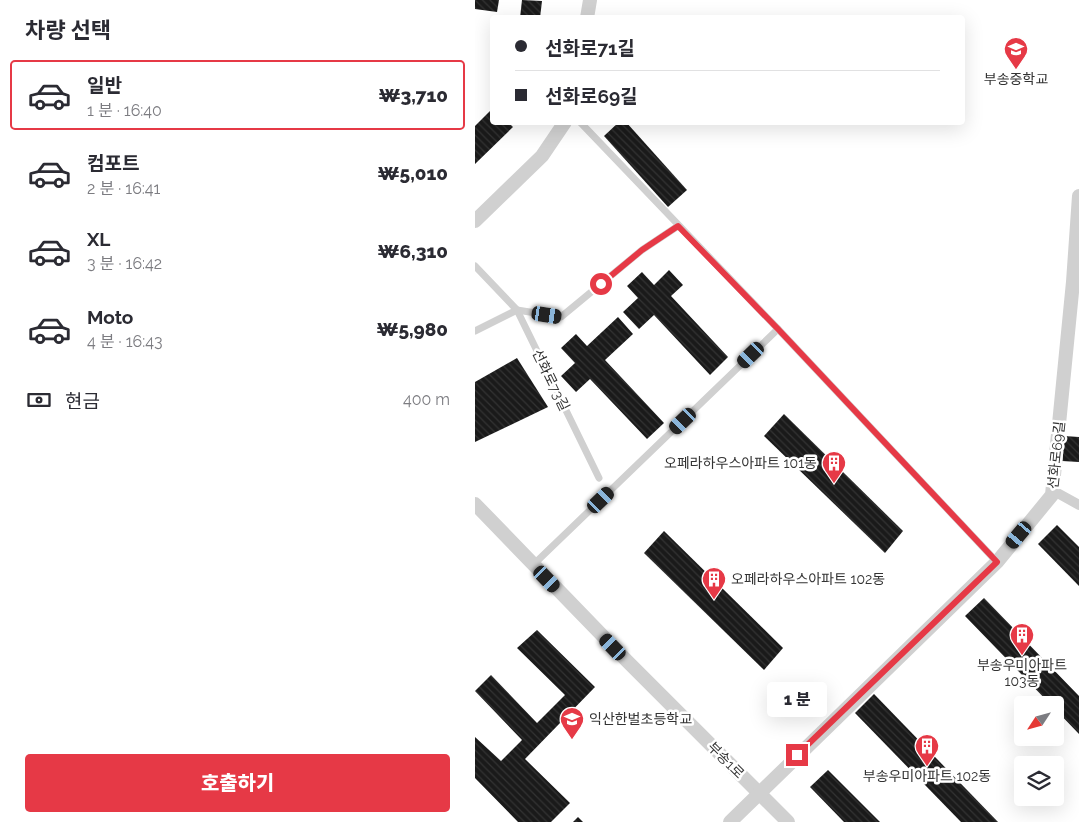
<!DOCTYPE html>
<html lang="ko">
<meta charset="utf-8">
<style>
:root{--surface:#fff;--page:#f2f2f3;--text:#2b2b33;--muted:#7c7c81;--line:#e1e1e2;--accent:#e63946}
body{margin:0;font-family:Raleway,"Noto Sans KR",sans-serif;background:var(--page);color:var(--text);height:100vh;display:flex;flex-direction:column;font-size:19px;white-space:nowrap}
*{box-sizing:border-box;margin:0}
p{font-size:16px;color:var(--muted)}
.icon{flex:none;width:28px;height:28px;fill:none;stroke:currentColor;stroke-width:2;stroke-linecap:round;stroke-linejoin:round}
.map{position:relative;flex:1;overflow:hidden}
.drawer{display:flex;flex-direction:column;background:var(--surface);width:475px}
.drawer>*{flex:none}
.guide{position:absolute;left:15px;top:15px;width:475px;height:110px;border-radius:5px;box-shadow:0 5px 20px #0002;display:grid;align-content:center;height:110px;padding:0 25px;background:var(--surface)}
.needle{width:32px;rotate:234deg}
.fabs{position:absolute;left:539px;top:696px;display:grid;gap:10px}
.fabs a{display:grid;place-items:center;width:50px;height:50px;border-radius:5px;background:var(--surface);box-shadow:0 5px 20px #0002;font-size:25px}
.end{position:absolute;width:22px;height:22px;margin:-11px;border:6px solid #e63946;background:#fff;box-shadow:0 0 0 2px #fff}
.from{border-radius:50%}
.bubble{position:absolute;height:35px;border-radius:5px;background:var(--surface);box-shadow:0 5px 20px #0002;font-size:16px;font-weight:800;line-height:35px;text-align:center}
.car{position:absolute;width:15px;height:30px;margin:-15px -8px;border-radius:6px;box-shadow:0 0 4px 1px #0007;background:linear-gradient(#222 24%,#8ab4d8 0 40%,#222 0 76%,#8ab4d8 0 86%,#222 0)}
.guide b{display:flex;align-items:center;gap:18px;height:48px;font-size:19px}
.guide b+b{border-top:1px solid var(--line)}
.guide i{width:12px;height:12px;background:var(--text)}
ul{padding:0;list-style:none}
li{display:flex;align-items:center;gap:15px;height:70px;margin:0 10px 8px;padding:0 15px;border:2px solid transparent;border-radius:5px}
li div{flex:1}
li b{display:block;font-size:19px}
li em{font-style:normal;font-weight:800}
li.selected{border-color:var(--accent)}
li>.icon{width:45px;height:45px;stroke-width:1.5}
h2{padding:0 25px;font-size:22px;line-height:60px}
.pay{display:flex;align-items:center;gap:12px;height:55px;padding:0 25px;font-size:19px}
.pay p{margin-inline-start:auto}
.primary-button{display:flex;gap:10px;margin-top:auto;padding:10px 25px}
.primary-button a{flex:1;height:58px;border-radius:5px;background:var(--accent);color:#fff;font-size:20px;font-weight:800;line-height:58px;text-align:center}
main{display:flex;flex:1;min-height:0}
.map>svg:first-child{display:block}
</style>
<main>
<section class="drawer">
<h2>차량 선택</h2>
<ul>
<li class="selected"><svg class="icon" aria-label="car" viewBox="0 0 24 24"><path d="M5 17H2v-5l4-1 3-4h7l3 4 3 1v5h-3M9 17h6M6 11h13"/><circle cx="7" cy="17" r="2"/><circle cx="17" cy="17" r="2"/></svg><div><b>일반</b><p>1 분 · 16:40</p></div><em>₩3,710</em></li>
<li><svg class="icon" aria-label="car" viewBox="0 0 24 24"><path d="M5 17H2v-5l4-1 3-4h7l3 4 3 1v5h-3M9 17h6M6 11h13"/><circle cx="7" cy="17" r="2"/><circle cx="17" cy="17" r="2"/></svg><div><b>컴포트</b><p>2 분 · 16:41</p></div><em>₩5,010</em></li>
<li><svg class="icon" aria-label="car" viewBox="0 0 24 24"><path d="M5 17H2v-5l4-1 3-4h7l3 4 3 1v5h-3M9 17h6M6 11h13"/><circle cx="7" cy="17" r="2"/><circle cx="17" cy="17" r="2"/></svg><div><b>XL</b><p>3 분 · 16:42</p></div><em>₩6,310</em></li>
<li><svg class="icon" aria-label="car" viewBox="0 0 24 24"><path d="M5 17H2v-5l4-1 3-4h7l3 4 3 1v5h-3M9 17h6M6 11h13"/><circle cx="7" cy="17" r="2"/><circle cx="17" cy="17" r="2"/></svg><div><b>Moto</b><p>4 분 · 16:43</p></div><em>₩5,980</em></li>
</ul>
<div class="pay"><svg class="icon" aria-label="cash" viewBox="0 0 24 24"><path d="M3 7h18v10H3z"/><circle cx="12" cy="12" r="2"/></svg>현금<p>400 m</p></div>
<div class="primary-button"><a>호출하기</a></div>
</section>
<div class="map">
<svg width="604" height="822" viewBox="0 0 604 822">
<defs>
<pattern id="building-back-hatch" width="6" height="6" patternUnits="userSpaceOnUse" patternTransform="scale(1.25)"><rect width="6" height="6" fill="#1a1a1a"/><path d="M-1 5l2 2M0 0l6 6M5-1l2 2" fill="none" stroke="#333"/></pattern>
</defs>
<rect width="100%" height="100%" fill="#fff"/>
<g fill="url(#building-back-hatch)">
<path d="M0,0H24L22,12L0,9Z"/>
<path d="M47,0L67,1L65,18H45Z"/>
<path d="M18,108V122H33L38,127L0,164V126Z"/>
<path d="M144,122H151L212,190L193,207L129,136Z"/>
<path d="M194,270L208,285L196,296L253,357L235,375L179,315L164,329L148,312L163,298L152,286L167,272L179,285Z"/>
<path d="M143,317L158,334L130,360L189,423L172,439L115,379L101,392L86,376L100,363L86,348L101,334L112,346Z"/>
<path d="M42,358L73,407L0,442V382Z"/>
<path d="M309,414L428,531L410,553L289,436Z"/>
<path d="M589,436L604,437V462L587,461Z"/>
<path d="M582,525L604,547V586L563,544Z"/>
<path d="M189,531L308,648L289,670L169,553Z"/>
<path d="M509,598L604,696V734L580,709V705H576L490,616Z"/>
<path d="M62,630L120,687L50,759L95,803L76,822H43L0,778V737L26,761L47,740L0,691L16,675L62,723L90,695L42,648Z"/>
<path d="M399,694L523,822H486L380,713Z"/>
<path d="M353,770L405,822H369L335,787Z"/>
<path d="M103,817L108,822H98Z"/>
</g>
<g fill="none" stroke-linecap="round" stroke-linejoin="round">
<g stroke="#d0d0d0" stroke-width="7">
<path d="M105,122L303,329L522,562"/>
<path d="M0,266L42,310L124,478"/>
<path d="M0,331L42,310L86,317L167,250L203,226"/>
<path d="M58,565L303,329"/>
</g>
<path stroke="#d0d0d0" stroke-width="10" d="M577,490L604,505"/>
<g stroke="#d0d0d0" stroke-width="14">
<path d="M112,18L115,0"/>
<path d="M0,221L67,156L90,122"/>
<path d="M0,504L152,661L313,822"/>
<path d="M255,822L522,562L577,495L598,282L604,196"/>
</g>
</g>
<g fill="none" stroke-linecap="round" stroke-linejoin="round">
<path stroke="#e63946" stroke-width="6" d="M126,284L167,250L203,226L303,329L522,562L322,755"/>
</g>
<defs>
<g id="school-pin" transform="scale(1.25)"><path d="M0 17L-7.5 6A9.5 9.5 0 1 1 7.5 6Z" fill="#e63946" stroke="#fff"/><path d="M0-5L7-2L0 1L-7-2ZM-4 1L0 2.5L4 1V4Q0 6-4 4Z" fill="#fff"/></g>
<g id="building-pin" transform="scale(1.25)"><path d="M0 17L-7.5 6A9.5 9.5 0 1 1 7.5 6Z" fill="#e63946" stroke="#fff"/><path d="M-4-6H4V6H1V3H-1V6H-4ZM-2.5-4.3h1.7v1.8h-1.7ZM.8-4.3h1.7v1.8H.8ZM-2.5-1h1.7V.8h-1.7ZM.8-1h1.7V.8H.8Z" fill="#fff"/></g>
</defs>
<g fill-rule="evenodd">
<use href="#school-pin" x="541" y="49"/>
<use href="#building-pin" x="359" y="463"/>
<use href="#building-pin" x="239" y="579"/>
<use href="#building-pin" x="547" y="635"/>
<use href="#school-pin" x="97" y="719"/>
<use href="#building-pin" x="452" y="746"/>
</g>
<g text-anchor="middle" stroke-width="5" stroke-linejoin="round" paint-order="stroke">
<g font-size="14" fill="#333" stroke="#fff">
<text x="541" y="84">부송중학교</text>
<text x="342" y="468" text-anchor="end">오페라하우스아파트 101동</text>
<text x="256" y="584" text-anchor="start">오페라하우스아파트 102동</text>
<text x="547" y="670">부송우미아파트<tspan x="547" dy="16">103동</tspan></text>
<text x="114" y="724" text-anchor="start">익산한벌초등학교</text>
<text x="452" y="781">부송우미아파트 102동</text>
</g>
<g font-size="14" fill="#333" stroke="#fff">
<text transform="translate(76 380) rotate(64)" y="5">선화로73길</text>
<text transform="translate(581 455) rotate(-84)" y="5">선화로69길</text>
<text transform="translate(251 760) rotate(45)" y="5">부송1로</text>
</g>
</g>
</svg>
<div class="fabs">
<a><svg class="needle" viewBox="-14 -14 28 28"><path d="M0-13l5 13h-10z" fill="#e53935"/><path d="M0 13l5-13h-10z" fill="#7c7c81"/></svg></a>
<a><svg class="icon" aria-label="layers" viewBox="0 0 24 24"><path d="M12 4l9 5-9 5-9-5zM3 14l9 5 9-5"/></svg></a>
</div>
<i class="end from" style="left:126px;top:284px"></i>
<i class="end" style="left:322px;top:755px"></i>
<div class="bubble" style="left:292px;top:682px;width:60px">1 분</div>
<i class="car" style="left:72px;top:315px;rotate:99deg"></i>
<i class="car" style="left:276px;top:355px;rotate:226deg"></i>
<i class="car" style="left:208px;top:421px;rotate:226deg"></i>
<i class="car" style="left:126px;top:500px;rotate:46deg"></i>
<i class="car" style="left:544px;top:535px;rotate:220deg"></i>
<i class="car" style="left:72px;top:579px;rotate:136deg"></i>
<i class="car" style="left:138px;top:647px;rotate:316deg"></i>
<div class="guide">
<b><i class="from"></i>선화로71길</b>
<b><i></i>선화로69길</b>
</div>
</div>
</main>
